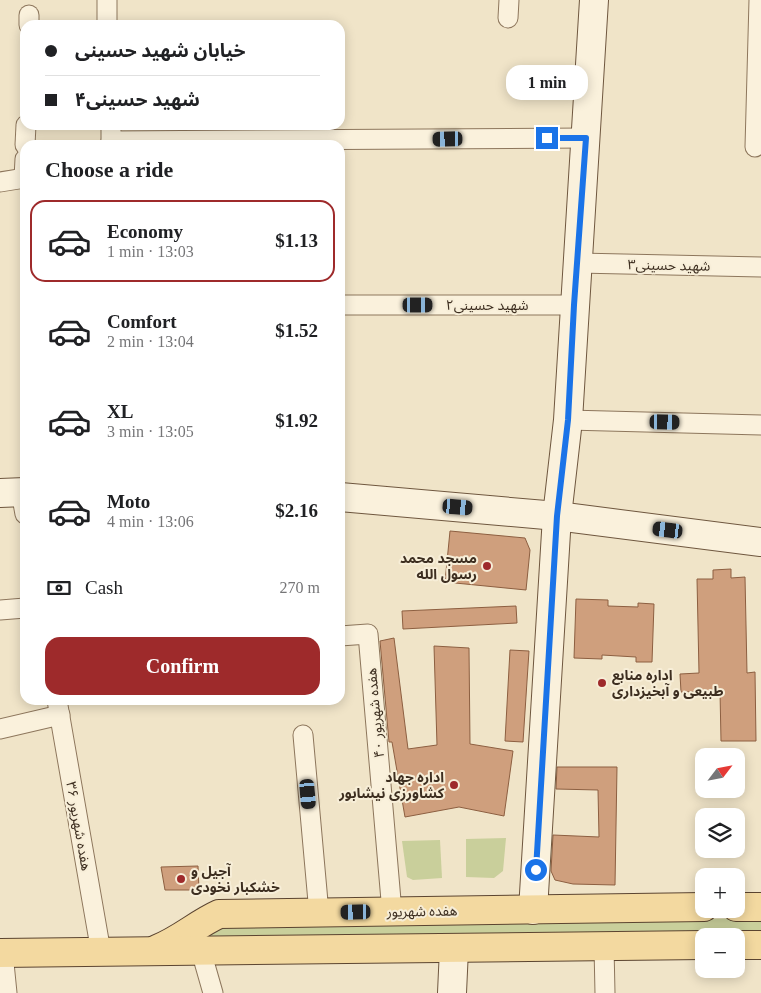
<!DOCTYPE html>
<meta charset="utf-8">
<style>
:root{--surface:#fff;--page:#f2f2f2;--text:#202124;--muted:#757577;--line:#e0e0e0;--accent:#9e2a2b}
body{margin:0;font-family:"Times New Roman","Noto Sans Arabic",serif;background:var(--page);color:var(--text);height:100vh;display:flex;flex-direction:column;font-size:19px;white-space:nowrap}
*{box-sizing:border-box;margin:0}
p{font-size:16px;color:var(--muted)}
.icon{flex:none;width:28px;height:28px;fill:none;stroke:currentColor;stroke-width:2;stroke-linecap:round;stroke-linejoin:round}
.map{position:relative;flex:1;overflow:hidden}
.sheet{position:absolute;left:20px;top:140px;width:325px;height:565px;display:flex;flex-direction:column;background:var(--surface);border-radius:15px;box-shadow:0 2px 12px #0003}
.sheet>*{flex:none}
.top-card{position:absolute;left:20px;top:20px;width:325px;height:110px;border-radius:15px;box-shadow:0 2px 12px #0003;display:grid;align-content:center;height:110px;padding:0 25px;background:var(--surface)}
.needle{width:32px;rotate:58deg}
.buttons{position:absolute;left:695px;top:748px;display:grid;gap:10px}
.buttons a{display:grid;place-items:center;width:50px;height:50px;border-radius:10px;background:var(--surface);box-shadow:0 2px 12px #0003;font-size:25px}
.end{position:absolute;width:22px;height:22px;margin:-11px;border:6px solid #1a73e8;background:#fff;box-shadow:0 0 0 2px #fff}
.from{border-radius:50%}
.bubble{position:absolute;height:35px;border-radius:15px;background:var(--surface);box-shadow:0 2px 12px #0003;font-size:16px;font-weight:700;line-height:35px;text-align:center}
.car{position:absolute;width:15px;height:30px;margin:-15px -8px;border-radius:6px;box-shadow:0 0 4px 1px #0007;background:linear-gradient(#222 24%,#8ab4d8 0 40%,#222 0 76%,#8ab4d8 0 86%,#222 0)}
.top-card b{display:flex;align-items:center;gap:18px;height:48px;font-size:19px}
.top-card b+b{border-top:1px solid var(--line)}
.top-card i{width:12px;height:12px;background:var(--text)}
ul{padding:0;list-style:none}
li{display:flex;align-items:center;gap:15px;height:82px;margin:0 10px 8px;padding:0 15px;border:2px solid transparent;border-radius:15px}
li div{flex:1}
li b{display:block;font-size:19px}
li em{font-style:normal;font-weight:700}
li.selected{border-color:var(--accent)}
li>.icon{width:45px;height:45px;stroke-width:1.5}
h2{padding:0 25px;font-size:22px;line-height:60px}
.pay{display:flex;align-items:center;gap:12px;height:55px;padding:0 25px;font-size:19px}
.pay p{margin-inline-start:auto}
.action{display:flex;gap:10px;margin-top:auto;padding:10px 25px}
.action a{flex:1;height:58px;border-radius:15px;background:var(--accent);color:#fff;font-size:20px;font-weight:700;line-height:58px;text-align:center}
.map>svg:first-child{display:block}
</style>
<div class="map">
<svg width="761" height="993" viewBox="0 0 761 993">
<rect width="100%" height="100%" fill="#f0e4c8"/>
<g fill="#c9cf9b">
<path d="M506,838L503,871L494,878L466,877V839Z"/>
<path d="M440,840L442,878L413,880L407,877L402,841Z"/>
<path d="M761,918V930L206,938L221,927Z"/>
</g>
<g fill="#cf9f7d" stroke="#8d5f41">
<path d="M450,531L525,538L530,550L526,590L445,582Z"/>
<path d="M731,569V578L745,577L747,673L755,672L756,741H721L720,691L681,692L680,674L699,673L697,579H713V570Z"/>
<path d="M576,599L608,600V606L638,607V603L654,604L652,662H636V657L602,655V659L574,658Z"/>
<path d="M516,606L517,623L403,629L402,611Z"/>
<path d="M394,638L408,749L437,745L434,646L469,648L470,744L513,751L504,816L459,807L405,817L392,742H389L380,641Z"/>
<path d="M510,650L529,651L523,742L505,741Z"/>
<path d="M557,767H617L615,885L573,884L555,880L551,871L553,835L599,837L598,790L556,789Z"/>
<path d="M198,866L199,890H165L161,867Z"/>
</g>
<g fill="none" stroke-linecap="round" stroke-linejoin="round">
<g stroke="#8d765c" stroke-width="21">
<g id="street">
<path d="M107,0V25"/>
<path d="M508,18L509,0"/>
<path d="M29,25V15"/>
<path d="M111,125V145"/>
<path d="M111,141L586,138"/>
<path d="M25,145L26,125"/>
<path d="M755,147L759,0"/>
<path d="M24,178L25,159"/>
<path d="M0,182L25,178"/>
<path d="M578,263L761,267"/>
<path d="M340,305H574"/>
<path d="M568,420L761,425"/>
<path d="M21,492L25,514"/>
<path d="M0,610L25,608"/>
<path d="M340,636L368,634L392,912"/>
<path d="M57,700L101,952"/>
<path d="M0,729L60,715"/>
<path d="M303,735L319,913"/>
<path d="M604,947L605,993"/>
<path d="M201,951L213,993"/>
<path d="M3,953L7,993"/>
</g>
</g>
<g stroke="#6f573f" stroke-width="30">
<g id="secondary">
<path d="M0,493L25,492"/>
<path d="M340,497L557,516L761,542"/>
<path d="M533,910L557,516L568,420L594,0"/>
<path d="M452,993L454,949"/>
</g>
</g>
<g stroke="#5b4430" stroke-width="30">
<g id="primary">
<path d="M736,907H761"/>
<path d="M736,945H761"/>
<path d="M157,949C180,940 197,924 219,914L704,907"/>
<path d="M0,953L704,945"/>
</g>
</g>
<use href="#street" stroke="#faf1dc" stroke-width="19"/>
<use href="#secondary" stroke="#faf1dc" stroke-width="28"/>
<use href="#primary" stroke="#f3d9a0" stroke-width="28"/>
</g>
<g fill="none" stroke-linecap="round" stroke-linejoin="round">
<path stroke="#1a73e8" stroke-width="6" d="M536,870L557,516L568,420L574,305L586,138H547"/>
</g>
<g fill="#9e2a2b" stroke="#f7eed8" stroke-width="2">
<circle cx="487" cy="566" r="5"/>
<circle cx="602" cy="683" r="5"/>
<circle cx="454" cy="785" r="5"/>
<circle cx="181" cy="879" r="5"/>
</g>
<g text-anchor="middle" stroke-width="4" stroke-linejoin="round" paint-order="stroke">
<g font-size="14" fill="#3d2e20" stroke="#f7eed8">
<text transform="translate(669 265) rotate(1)" y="5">شهید حسینی۳</text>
<text x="487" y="310">شهید حسینی۲</text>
<text transform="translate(375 713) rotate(-95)" y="5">هفده شهریور ۴۰</text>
<text transform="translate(79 826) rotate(80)" y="5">هفده شهریور ۳۶</text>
<text transform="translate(422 911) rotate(-1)" y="5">هفده شهریور</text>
</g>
<g font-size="14" font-weight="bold" fill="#3d2e20" stroke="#f7eed8" text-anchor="end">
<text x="477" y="563">مسجد محمد<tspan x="477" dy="16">رسول الله</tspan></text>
<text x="612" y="680" text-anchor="start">اداره منابع<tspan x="612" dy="16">طبیعی و آبخیزداری</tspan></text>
<text x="444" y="782">اداره جهاد<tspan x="444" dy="16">کشاورزی نیشابور</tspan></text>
<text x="191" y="876" text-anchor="start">آجیل و<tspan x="191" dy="16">خشکبار نخودی</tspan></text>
</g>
</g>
</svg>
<div class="buttons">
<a><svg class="needle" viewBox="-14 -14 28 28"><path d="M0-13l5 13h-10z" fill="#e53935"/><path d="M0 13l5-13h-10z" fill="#757577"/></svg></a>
<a><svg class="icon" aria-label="layers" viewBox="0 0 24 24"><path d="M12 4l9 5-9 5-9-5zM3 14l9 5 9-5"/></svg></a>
<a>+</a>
<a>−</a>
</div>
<i class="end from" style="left:536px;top:870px"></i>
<i class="end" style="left:547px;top:138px"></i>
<div class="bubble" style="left:506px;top:65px;width:82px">1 min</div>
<i class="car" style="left:448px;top:139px;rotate:269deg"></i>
<i class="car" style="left:418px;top:305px;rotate:90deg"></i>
<i class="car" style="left:665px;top:422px;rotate:91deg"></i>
<i class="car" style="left:458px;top:507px;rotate:95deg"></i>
<i class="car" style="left:668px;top:530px;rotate:277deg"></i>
<i class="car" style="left:308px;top:794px;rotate:175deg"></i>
<i class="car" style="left:356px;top:912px;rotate:269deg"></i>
<div class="top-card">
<b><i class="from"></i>خیابان شهید حسینی</b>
<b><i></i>شهید حسینی۴</b>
</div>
<section class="sheet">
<h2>Choose a ride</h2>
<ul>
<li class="selected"><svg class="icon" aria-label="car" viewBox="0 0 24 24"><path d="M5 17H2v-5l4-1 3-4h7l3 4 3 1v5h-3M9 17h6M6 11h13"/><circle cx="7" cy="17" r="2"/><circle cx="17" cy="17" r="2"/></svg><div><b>Economy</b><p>1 min · 13:03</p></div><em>$1.13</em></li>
<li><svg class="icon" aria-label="car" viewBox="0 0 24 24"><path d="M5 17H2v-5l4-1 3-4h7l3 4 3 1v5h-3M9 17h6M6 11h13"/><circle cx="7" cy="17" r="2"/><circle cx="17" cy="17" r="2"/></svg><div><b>Comfort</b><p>2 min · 13:04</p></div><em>$1.52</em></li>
<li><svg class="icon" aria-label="car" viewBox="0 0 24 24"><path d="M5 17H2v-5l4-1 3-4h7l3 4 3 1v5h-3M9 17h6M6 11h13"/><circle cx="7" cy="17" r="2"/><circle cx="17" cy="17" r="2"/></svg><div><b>XL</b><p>3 min · 13:05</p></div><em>$1.92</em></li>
<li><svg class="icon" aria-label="car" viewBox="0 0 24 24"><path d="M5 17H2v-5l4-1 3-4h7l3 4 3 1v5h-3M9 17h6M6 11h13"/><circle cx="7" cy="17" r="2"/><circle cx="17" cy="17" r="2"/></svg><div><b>Moto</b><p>4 min · 13:06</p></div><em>$2.16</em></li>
</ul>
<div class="pay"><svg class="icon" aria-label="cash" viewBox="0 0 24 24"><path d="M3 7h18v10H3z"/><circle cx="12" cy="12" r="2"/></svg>Cash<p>270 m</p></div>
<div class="action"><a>Confirm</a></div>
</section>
</div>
